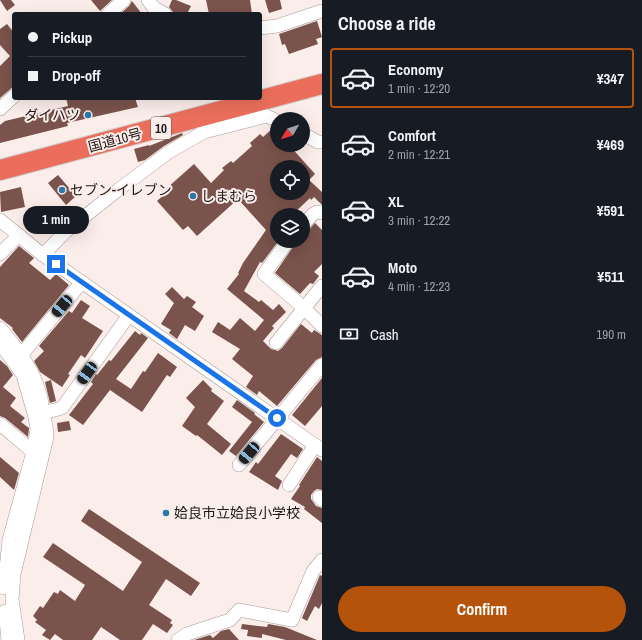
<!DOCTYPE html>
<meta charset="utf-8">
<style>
:root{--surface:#171b24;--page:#20242c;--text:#f1f3f6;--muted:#9ea1a6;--line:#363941;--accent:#b45309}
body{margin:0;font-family:"Archivo Narrow","Noto Sans JP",sans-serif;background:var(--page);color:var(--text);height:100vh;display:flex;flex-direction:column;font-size:15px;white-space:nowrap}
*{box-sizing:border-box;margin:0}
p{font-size:13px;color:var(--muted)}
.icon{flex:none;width:22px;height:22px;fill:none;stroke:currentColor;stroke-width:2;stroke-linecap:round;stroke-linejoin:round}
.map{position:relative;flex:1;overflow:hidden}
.side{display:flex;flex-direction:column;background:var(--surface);width:320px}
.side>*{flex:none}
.guide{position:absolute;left:12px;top:12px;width:250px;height:88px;border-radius:4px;box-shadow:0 4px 16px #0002;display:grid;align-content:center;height:88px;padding:0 16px;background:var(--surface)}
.needle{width:26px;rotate:231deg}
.tools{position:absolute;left:270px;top:112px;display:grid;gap:8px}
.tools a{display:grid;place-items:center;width:40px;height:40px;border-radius:50%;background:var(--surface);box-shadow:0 4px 16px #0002;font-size:20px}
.end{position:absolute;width:18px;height:18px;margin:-9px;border:5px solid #1a73e8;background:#fff;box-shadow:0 0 0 2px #fff}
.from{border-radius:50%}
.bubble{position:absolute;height:28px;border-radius:14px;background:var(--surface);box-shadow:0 4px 16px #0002;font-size:13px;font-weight:800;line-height:28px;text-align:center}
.car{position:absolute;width:12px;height:24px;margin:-12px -6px;border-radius:5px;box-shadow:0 0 3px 1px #0007;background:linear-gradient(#222 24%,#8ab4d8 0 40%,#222 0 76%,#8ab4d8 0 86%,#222 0)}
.guide b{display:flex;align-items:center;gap:14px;height:38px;font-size:15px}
.guide b+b{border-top:1px solid var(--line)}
.guide i{width:10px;height:10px;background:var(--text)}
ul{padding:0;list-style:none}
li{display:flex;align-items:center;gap:12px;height:60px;margin:0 8px 6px;padding:0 8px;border:2px solid transparent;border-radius:4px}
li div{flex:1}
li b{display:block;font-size:15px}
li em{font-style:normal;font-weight:800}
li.current{border-color:var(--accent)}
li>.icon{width:36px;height:36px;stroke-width:1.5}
h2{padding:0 16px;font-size:18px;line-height:48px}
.pay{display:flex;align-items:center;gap:10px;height:44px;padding:0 16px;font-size:15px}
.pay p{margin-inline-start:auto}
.primary-button{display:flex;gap:8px;margin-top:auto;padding:8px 16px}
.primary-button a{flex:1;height:46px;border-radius:24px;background:var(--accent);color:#fff;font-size:16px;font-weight:800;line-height:46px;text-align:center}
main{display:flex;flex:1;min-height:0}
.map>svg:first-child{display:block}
</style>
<main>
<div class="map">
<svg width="322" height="640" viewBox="0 0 322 640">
<rect width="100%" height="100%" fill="#fbedea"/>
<g fill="#7a534c" fill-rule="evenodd">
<path d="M0,0H11L15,5L7,11Z"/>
<path d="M91,0H112L100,11Z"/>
<path d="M172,0H176L191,6L187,14H177L173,12L169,7Z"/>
<path d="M206,0H250L252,14H209Z"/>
<path d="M265,0H280L282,9L269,13Z"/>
<path d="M132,1L142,14H120L129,6Z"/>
<path d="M317,21L322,37L316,39L318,44L289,54L285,44L282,45L279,34Z"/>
<path d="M7,24L14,33V86L0,98V66L10,56L0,45V29Z"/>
<path d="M66,98H135L138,107L67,123L68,126L0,143V125L5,121L68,106Z"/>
<path d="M273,128L277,132V145H289L315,174L309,180L322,192V205L314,197L311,200L310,198L292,215H277V243L262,263L260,262L244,291L259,302L261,300L273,310L279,304L286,312L272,326L274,328L263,341L271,349L278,351L282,348L301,324L312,333L314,330L322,335V357L316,360L277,406L259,391L257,395L246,387L253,376L232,359L240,349L212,332L218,322L230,330L240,318L255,331L264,320L227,289L239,274L238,273L243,263L266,230L238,199L197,236L188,226L183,230L157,201L169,190L167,188L194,164L211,183L224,170L222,168L231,161L233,163L252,146L250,143L260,134L263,137ZM277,167H303V193H277Z"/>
<path d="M182,133L183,135L164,146L145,160L138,162L134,149L149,145V146Z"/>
<path d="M58,175L76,196L66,205L48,183Z"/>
<path d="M21,187L25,207L1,212L0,192Z"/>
<path d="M315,223L322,230V264L314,272L319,276L313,284L310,283L300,294L275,273L295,244L298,241H303V236Z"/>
<path d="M19,246L34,258L29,263L50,280L56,274L69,285L22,342L12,329L13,328L0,318V267Z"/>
<path d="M172,287L184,299L187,296L196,302L192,307L204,316L195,331L185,325L177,339L169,333L171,330L161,324L174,303L165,294Z"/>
<path d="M81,300L90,306L82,318L103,331L85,358L81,355L68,374L70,375L62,387L40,372L34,361L44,351L39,346L69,311L72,313Z"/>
<path d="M135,331L140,335L141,333L148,338L116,379L131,389L143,371L145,372L158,353L177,367L170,377L167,375L142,412L110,390L83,425L69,415L93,384L91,382L96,374L97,375L109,360L111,361Z"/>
<path d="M0,360L7,366L13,375L3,387L16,398L10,406L25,418L21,422L29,428L28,437L5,418L0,416Z"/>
<path d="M322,378V406L305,426L292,415Z"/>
<path d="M51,380L56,401L50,403L45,382Z"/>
<path d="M203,380L212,389L211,391L224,401L207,424L231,444L222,455L197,435L196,436L182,426L195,407L186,398Z"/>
<path d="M237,400L255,413L254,414L264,422L236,456L229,451L252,422L232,407Z"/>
<path d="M69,421L71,430L58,432L57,423Z"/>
<path d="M281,434L303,449L297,458L291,454L275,476L282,481L278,490L249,472L256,462L258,464Z"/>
<path d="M0,457L19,473L14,490L0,477Z"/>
<path d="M317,457L322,461V490L317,489L314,491L311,495V499L316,506L322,508V523L304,509L305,507L291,499L300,486L299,485Z"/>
<path d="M89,509L200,583L191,596L166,579L149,605L172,620L170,623L173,625L167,633L153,624L142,640H120L101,627L92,640H63L55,634L50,640L42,635L46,630L35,622L37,620L33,616L40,606L43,608L54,592L58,594L60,590L75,601L85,585L43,557L53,543L123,591L142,562L81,521Z"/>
<path d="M320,575L322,576V603L319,609L315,606L307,621L302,618Z"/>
<path d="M242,624L267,627L268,624L285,627L317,640H286L262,634V638L247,636L248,630L241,629Z"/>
<path d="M229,629L239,640H194L210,635L213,638L221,631Z"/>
</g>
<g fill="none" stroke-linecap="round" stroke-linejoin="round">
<g stroke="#a89b98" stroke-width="14">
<g id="minor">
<path d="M148,0L154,8L165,14"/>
<path d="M108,14L124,0"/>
<path d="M260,28L277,26L322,11"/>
<path d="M0,109L14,96"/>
<path d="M204,132L267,116L277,121"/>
<path d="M303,134L318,142H322"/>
<path d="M0,220L43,255L322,450"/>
<path d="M303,225L313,214L317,212L322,213"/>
<path d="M288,241L264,274L304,308L322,326"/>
<path d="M0,254L19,235"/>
<path d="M43,255L65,232L118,190L169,152L204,132L201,117"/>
<path d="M0,328C17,348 33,368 40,394C42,400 42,407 43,413C45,421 47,428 47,437L14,574L12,599L18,640"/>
<path d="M0,343L23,375L35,417L37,429L33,452L9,540L4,588"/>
<path d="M276,343L322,286"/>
<path d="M22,354L82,282"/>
<path d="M43,413L62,408L129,315"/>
<path d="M0,424L33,452"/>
<path d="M239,465L322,365"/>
<path d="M289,485L315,445"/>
<path d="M319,497L322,500"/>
<path d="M5,611L8,640"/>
<path d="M178,640L187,634L230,620L239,610L292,620L313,571L322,560"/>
</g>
</g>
<g stroke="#cdcccc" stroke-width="22">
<path id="highway" d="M0,170L322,84"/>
</g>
<use href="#minor" stroke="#fff" stroke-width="13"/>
<use href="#highway" stroke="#eb6e5c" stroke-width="20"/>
</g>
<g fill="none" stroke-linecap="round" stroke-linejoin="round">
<path stroke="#1a73e8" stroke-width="5" d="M56,264L277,418"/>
</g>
<g fill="#2878a9" stroke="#fbedea" stroke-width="1.5">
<circle cx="88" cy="115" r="4"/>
<circle cx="62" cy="190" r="4"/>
<circle cx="193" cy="196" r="4"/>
<circle cx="166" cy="513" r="4"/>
</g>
<g text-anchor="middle" stroke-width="4" stroke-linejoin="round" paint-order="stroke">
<rect fill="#fbedea" stroke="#605856" stroke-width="1" x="151" y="117" width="20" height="22" rx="3"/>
<g font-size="13" font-weight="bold" fill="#1d1817">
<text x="161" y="133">10</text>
</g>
<g font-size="14" fill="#1d1817" stroke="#fbedea" text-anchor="start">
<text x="80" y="120" text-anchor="end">ダイハツ</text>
<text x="70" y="195">セブン-イレブン</text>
<text x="201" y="201">しまむら</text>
<text x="174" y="518">姶良市立姶良小学校</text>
</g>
<g font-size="14" fill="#1d1817" stroke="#fbedea">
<text transform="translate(115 140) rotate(-15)" y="5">国道10号</text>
</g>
</g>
</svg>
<div class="tools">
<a><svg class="needle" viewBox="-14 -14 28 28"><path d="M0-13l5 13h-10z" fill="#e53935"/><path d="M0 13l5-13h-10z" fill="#9ea1a6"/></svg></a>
<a><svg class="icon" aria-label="locate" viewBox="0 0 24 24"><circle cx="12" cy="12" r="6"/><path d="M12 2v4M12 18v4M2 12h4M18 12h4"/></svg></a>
<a><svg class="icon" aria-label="layers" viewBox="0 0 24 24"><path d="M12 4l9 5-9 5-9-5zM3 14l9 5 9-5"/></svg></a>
</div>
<i class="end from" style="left:277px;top:418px"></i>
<i class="end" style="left:56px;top:264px"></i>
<div class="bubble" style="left:23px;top:206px;width:66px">1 min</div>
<i class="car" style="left:62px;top:306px;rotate:220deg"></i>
<i class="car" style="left:87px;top:373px;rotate:216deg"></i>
<i class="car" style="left:249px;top:453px;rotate:220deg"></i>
<div class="guide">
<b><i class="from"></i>Pickup</b>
<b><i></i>Drop-off</b>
</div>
</div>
<section class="side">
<h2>Choose a ride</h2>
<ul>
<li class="current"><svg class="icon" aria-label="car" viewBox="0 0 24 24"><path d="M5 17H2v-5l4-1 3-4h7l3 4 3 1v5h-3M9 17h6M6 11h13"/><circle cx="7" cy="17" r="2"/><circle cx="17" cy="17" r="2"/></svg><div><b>Economy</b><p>1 min · 12:20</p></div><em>¥347</em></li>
<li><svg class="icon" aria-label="car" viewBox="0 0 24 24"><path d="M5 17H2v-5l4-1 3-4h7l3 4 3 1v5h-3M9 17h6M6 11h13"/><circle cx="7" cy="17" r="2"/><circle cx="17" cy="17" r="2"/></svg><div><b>Comfort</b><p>2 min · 12:21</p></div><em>¥469</em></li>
<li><svg class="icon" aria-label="car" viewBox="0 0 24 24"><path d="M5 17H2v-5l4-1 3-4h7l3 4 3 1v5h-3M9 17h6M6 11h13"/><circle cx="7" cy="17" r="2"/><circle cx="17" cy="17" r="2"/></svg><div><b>XL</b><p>3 min · 12:22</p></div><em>¥591</em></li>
<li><svg class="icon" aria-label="car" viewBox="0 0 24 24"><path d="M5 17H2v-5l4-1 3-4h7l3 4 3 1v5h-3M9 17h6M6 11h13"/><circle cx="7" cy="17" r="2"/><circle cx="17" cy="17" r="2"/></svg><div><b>Moto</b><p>4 min · 12:23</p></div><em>¥511</em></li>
</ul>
<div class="pay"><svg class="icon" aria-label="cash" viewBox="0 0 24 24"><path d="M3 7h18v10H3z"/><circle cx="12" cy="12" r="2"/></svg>Cash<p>190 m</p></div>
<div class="primary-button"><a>Confirm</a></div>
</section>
</main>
